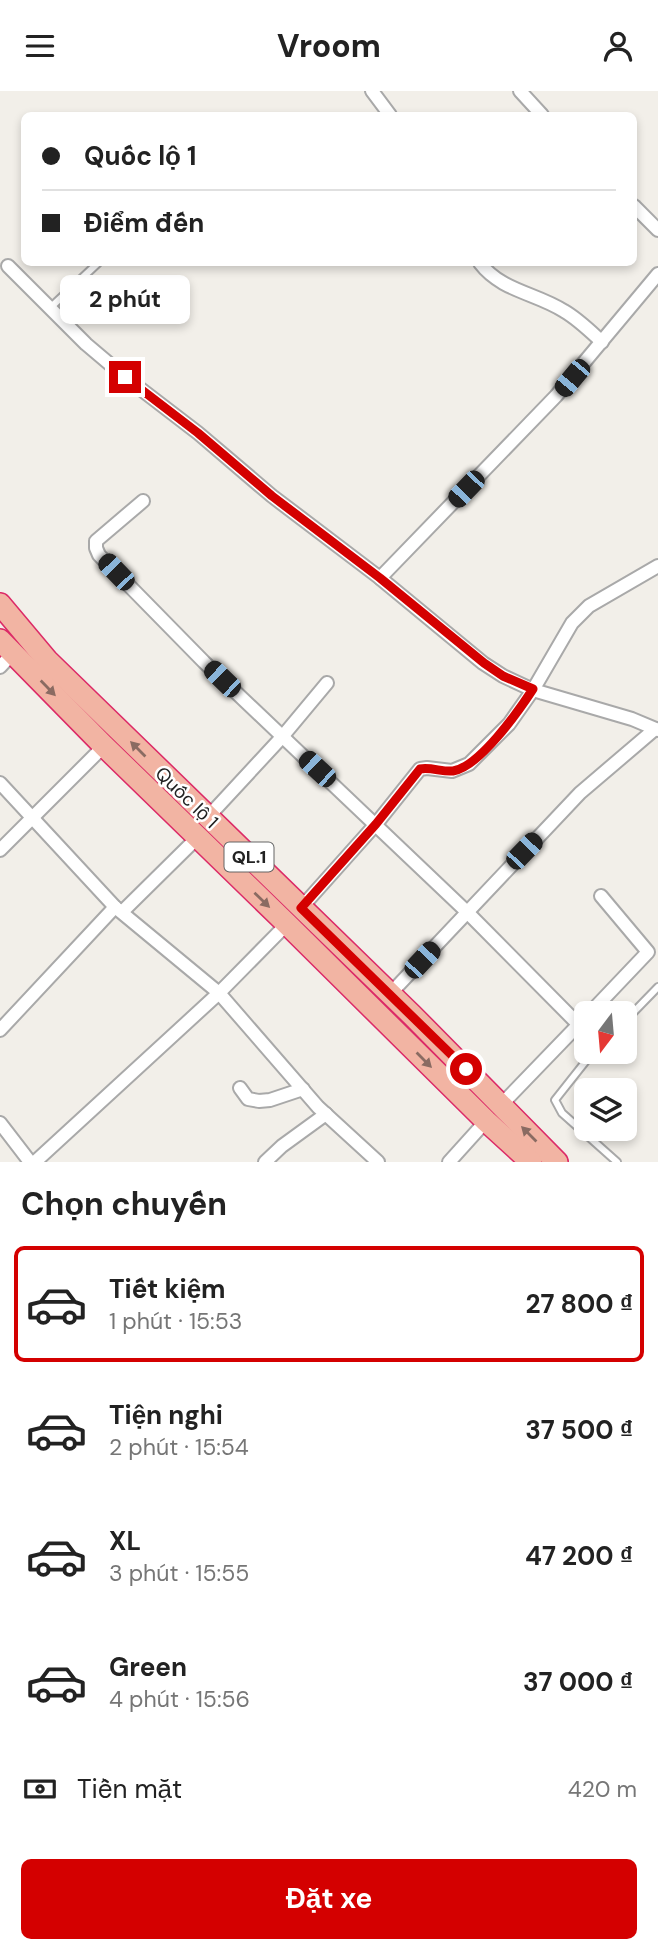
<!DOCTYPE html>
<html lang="vi">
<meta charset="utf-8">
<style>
:root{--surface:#fff;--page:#f6f6f6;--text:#222;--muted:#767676;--line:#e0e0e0;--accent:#d40000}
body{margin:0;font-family:"DM Sans",sans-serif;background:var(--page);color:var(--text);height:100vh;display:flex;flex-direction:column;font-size:26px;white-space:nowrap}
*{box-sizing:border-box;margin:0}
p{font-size:23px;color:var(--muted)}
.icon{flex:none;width:38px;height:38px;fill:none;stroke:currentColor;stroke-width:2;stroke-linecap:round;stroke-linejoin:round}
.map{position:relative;height:1071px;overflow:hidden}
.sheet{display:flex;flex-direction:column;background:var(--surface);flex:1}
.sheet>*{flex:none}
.hud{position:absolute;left:21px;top:21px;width:616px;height:154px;border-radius:10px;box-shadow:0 4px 10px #0003;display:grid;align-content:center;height:154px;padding:0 21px;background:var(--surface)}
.needle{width:46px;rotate:196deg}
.fabs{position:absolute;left:574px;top:910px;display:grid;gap:14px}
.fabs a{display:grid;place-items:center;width:63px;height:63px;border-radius:10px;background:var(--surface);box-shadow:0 4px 10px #0003;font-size:35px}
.end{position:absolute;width:32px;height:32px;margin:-16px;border:9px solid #d40000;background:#fff;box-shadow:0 0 0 4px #fff}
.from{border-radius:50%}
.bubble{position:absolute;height:49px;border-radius:10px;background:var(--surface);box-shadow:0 4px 10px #0003;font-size:23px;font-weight:700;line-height:49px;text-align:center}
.car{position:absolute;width:21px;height:42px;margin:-21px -10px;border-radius:9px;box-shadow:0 0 5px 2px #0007;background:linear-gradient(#222 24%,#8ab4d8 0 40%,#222 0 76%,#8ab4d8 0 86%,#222 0)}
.hud b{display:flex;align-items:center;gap:24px;height:66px;font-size:26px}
.hud b+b{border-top:2px solid var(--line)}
.hud i{width:18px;height:18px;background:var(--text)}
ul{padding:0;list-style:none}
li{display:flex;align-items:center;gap:21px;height:116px;margin:0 14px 10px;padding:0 7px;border:4px solid transparent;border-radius:10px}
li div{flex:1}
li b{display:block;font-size:26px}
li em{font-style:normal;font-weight:700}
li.current{border-color:var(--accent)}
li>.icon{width:63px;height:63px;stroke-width:1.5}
h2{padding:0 21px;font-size:32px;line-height:84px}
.pay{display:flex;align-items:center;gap:18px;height:77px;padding:0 21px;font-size:26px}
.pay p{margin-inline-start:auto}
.primary-button{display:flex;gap:14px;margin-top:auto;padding:14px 21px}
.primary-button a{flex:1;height:80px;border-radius:10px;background:var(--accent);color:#fff;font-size:28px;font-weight:700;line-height:80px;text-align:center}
header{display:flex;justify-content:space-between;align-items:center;height:91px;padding:0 21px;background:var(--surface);font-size:32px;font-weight:700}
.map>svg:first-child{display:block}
</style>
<header><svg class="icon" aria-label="menu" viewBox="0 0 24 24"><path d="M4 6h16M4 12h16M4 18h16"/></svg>Vroom<svg class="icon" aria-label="person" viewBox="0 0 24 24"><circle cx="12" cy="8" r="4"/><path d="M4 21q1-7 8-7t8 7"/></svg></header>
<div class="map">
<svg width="658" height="1071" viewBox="0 0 658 1071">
<rect width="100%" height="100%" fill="#f2efe9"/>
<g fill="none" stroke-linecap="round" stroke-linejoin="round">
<g stroke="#a9a9a9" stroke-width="10">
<g id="service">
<path d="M50,217L98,172"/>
<path d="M625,930L658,896"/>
<path d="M593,961L555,1009L562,1022L617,1071"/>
</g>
</g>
<g stroke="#a9a9a9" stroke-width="16">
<g id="minor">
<path d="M372,0L390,24"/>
<path d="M520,0L542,24"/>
<path d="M634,115L658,139"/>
<path d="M480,172C501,200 536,202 564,220C578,228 590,240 602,251"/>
<path d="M8,175L86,253L125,286L198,342L272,405L380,487L483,572L503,585L533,599L632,628L658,639"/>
<path d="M143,410L96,450V457L99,464L204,571L467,821L579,934"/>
<path d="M380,487L556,305L658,183"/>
<path d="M0,576L13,562"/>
<path d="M0,692L115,816L219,902L318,1016L378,1071"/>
<path d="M208,726L282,646L327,592"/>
<path d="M0,759L104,655"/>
<path d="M301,817L376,733L420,678L427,677L452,680L469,673L509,633L533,599L572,532L589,515L658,475"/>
<path d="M122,821L198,746"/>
<path d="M390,903L580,702L655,638"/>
<path d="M590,922L648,861L601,805"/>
<path d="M0,939L115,816"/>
<path d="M240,997L248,1008L259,1010L270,1009L303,998"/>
<path d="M501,1014L583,929"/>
<path d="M0,1032L30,1071"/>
<path d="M35,1071L219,902L287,833"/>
<path d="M265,1071L282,1055L326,1023"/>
<path d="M449,1071L486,1030"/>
</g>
</g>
<g stroke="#dc2a67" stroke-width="24">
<g id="trunk">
<path d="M0,513L47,569L412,924L557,1071"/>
<path d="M0,549L104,655L287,833L486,1030L531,1071"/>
</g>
</g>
<use href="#service" stroke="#fff" stroke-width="6"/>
<use href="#minor" stroke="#fff" stroke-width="12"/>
<use href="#trunk" stroke="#f2b4a3" stroke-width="21"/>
</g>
<defs><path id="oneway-solid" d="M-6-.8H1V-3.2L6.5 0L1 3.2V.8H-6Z" transform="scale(1.75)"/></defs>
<g fill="#8a6b62">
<use href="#oneway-solid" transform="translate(48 597) rotate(46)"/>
<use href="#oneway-solid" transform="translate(138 658) rotate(-135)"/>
<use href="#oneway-solid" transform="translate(262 809) rotate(44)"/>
<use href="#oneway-solid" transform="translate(424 969) rotate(45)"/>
<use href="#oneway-solid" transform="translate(529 1043) rotate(-135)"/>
</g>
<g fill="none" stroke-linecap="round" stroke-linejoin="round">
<path stroke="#d40000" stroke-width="9" d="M125,286L198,342L272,405L380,487L484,572L503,585L533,598C518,621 479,676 453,680C442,681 431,676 420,678L376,733L301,817L466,978"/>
</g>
<g text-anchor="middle" stroke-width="5" stroke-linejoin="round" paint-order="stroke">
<rect fill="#fff" stroke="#646464" stroke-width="2" x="224.5" y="751.5" width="49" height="29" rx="5"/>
<g font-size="18" font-weight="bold" fill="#222">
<text x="249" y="772">QL.1</text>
</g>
<g font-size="19" fill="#222" stroke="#fff">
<text transform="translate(187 706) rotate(44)" y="7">Quốc lộ 1</text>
</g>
</g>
</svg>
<div class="fabs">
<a><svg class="needle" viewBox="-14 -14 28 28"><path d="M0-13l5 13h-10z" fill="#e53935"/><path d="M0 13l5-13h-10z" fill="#767676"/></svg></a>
<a><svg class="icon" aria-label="layers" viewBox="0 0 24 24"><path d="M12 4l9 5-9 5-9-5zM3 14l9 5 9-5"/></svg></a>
</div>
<i class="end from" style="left:466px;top:978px"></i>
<i class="end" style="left:125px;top:286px"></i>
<div class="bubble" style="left:60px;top:184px;width:130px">2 phút</div>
<i class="car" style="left:572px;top:287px;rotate:220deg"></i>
<i class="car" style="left:466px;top:398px;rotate:224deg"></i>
<i class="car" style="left:116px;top:481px;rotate:316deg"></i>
<i class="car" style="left:222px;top:588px;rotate:314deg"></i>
<i class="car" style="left:317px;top:678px;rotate:313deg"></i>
<i class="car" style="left:524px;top:760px;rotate:44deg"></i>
<i class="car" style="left:422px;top:869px;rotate:43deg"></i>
<div class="hud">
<b><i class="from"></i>Quốc lộ 1</b>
<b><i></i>Điểm đến</b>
</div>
</div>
<section class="sheet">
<h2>Chọn chuyến</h2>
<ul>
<li class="current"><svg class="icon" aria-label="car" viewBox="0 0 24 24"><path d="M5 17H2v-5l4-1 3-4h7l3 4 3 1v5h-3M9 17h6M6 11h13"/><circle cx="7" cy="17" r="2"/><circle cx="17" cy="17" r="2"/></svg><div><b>Tiết kiệm</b><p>1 phút · 15:53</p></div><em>27 800 ₫</em></li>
<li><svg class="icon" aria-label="car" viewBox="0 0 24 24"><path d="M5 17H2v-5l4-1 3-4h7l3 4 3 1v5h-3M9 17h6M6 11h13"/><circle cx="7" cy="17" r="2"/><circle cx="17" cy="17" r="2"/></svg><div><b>Tiện nghi</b><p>2 phút · 15:54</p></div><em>37 500 ₫</em></li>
<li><svg class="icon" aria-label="car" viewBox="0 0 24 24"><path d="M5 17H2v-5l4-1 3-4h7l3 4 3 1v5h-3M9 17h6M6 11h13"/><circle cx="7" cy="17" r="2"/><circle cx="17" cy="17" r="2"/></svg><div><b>XL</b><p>3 phút · 15:55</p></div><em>47 200 ₫</em></li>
<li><svg class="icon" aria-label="car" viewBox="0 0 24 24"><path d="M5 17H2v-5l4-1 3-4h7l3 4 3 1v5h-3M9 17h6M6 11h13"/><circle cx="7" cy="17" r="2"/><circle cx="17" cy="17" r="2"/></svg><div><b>Green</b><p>4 phút · 15:56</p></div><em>37 000 ₫</em></li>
</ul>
<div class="pay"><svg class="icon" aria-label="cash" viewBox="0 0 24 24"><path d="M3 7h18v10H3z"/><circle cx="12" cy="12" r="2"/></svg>Tiền mặt<p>420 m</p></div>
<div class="primary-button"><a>Đặt xe</a></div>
</section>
